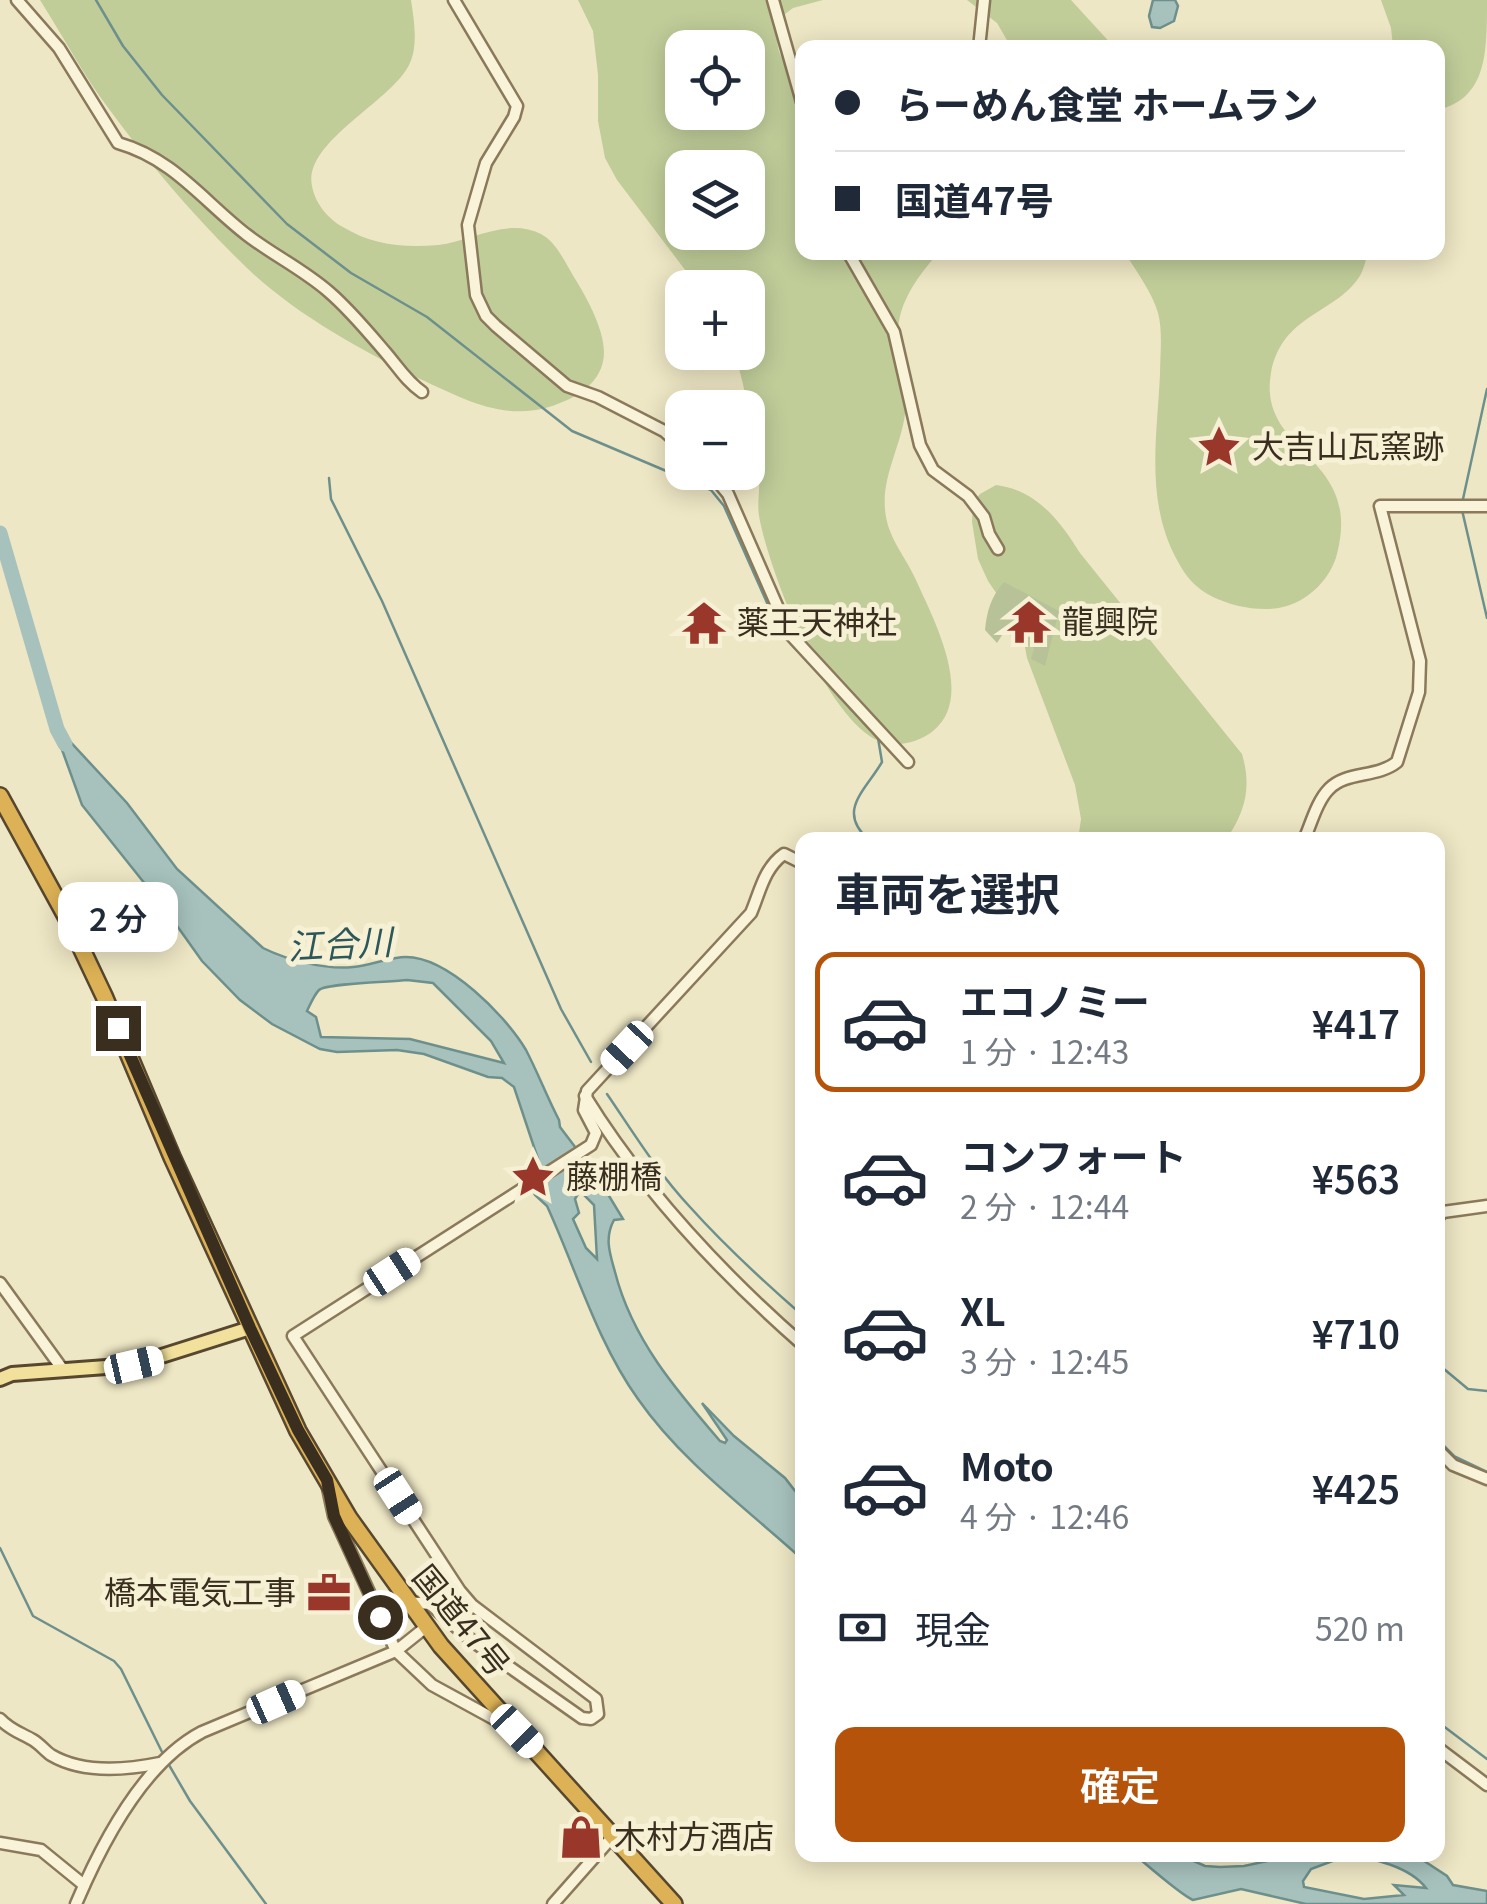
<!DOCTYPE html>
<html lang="ja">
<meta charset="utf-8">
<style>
:root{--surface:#fff;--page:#f6f6f7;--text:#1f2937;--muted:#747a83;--line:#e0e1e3;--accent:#b45309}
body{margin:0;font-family:Georgia,"Noto Sans JP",serif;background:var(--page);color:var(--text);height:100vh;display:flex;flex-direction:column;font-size:38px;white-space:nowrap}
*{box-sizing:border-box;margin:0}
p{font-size:32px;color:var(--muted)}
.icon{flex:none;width:55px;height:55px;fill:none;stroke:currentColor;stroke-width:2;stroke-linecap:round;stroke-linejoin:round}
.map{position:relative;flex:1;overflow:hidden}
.panel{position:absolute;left:795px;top:832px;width:650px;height:1030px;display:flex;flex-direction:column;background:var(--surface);border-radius:20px;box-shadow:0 5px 25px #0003}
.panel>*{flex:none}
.banner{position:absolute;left:795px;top:40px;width:650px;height:220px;border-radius:20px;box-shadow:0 5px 25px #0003;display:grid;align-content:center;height:220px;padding:0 40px;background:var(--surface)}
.fabs{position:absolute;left:665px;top:30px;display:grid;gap:20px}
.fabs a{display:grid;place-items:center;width:100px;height:100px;border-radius:20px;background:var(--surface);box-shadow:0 5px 25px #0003;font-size:50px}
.end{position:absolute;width:45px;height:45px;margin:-22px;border:12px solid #3a2f1f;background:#fff;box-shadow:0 0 0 5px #fff}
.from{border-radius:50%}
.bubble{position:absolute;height:70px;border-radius:20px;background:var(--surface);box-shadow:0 5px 25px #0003;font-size:32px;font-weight:600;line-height:70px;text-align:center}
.car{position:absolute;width:30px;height:60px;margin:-30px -15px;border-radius:12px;box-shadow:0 0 8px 2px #0007;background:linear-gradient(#fff 24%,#345 0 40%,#fff 0 76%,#345 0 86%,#fff 0)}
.banner b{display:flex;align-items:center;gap:35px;height:95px;font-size:38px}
.banner b+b{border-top:2px solid var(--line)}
.banner i{width:25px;height:25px;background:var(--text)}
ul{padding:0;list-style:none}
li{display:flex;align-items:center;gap:30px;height:140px;margin:0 20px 15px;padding:0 20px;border:5px solid transparent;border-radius:20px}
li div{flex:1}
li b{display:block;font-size:38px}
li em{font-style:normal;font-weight:600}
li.current{border-color:var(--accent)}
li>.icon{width:90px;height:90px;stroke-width:1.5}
h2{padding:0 40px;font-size:45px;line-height:120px}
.pay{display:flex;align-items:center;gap:25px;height:110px;padding:0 40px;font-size:38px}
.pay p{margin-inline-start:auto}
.cta{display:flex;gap:20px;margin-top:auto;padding:20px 40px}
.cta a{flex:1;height:115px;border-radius:20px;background:var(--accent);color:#fff;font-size:40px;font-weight:600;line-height:115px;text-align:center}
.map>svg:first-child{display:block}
</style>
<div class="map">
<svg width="1487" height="1904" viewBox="0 0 1487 1904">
<rect width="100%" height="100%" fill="#eee7c5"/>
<g fill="#c0cd99" fill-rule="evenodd">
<path d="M40,0H411C414,20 419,48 408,67C387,104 303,143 312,186C315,203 328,219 343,227C372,245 404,248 438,245C471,241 508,217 541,234C558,243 567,267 577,282C588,300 604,330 604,352C604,383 575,399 549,407C502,421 462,398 420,379C362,351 295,314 248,269C199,222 149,164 109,109C83,75 63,36 40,0Z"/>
<path d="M578,0H823L793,8L781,17C775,45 774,60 802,73V252L938,253C915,280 893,309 899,346C902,370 908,390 905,414C901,446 882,476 885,509C887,537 904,554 915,578C933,618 976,697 933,731C922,740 906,745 891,744C832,740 768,568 759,516C757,504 760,491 759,478C755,436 746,393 735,353L748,352V288L698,287L617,180L605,158L598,121V75L593,31ZM682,48H748V112H682ZM682,168H748V232H682Z"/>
<path d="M967,0H1071L1114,47H1011L997,23Z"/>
<path d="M1381,0H1487C1487,53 1487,98 1438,110V48L1393,47L1391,28Z"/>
<path d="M1125,253H1368C1366,259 1364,268 1361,274C1338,314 1282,313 1271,373C1257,455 1363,453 1337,554C1331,578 1310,599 1287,606C1264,613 1234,607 1213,597C1195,588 1186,577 1177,560C1145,501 1157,438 1160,374C1160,355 1163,332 1158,313C1152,292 1136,271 1125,253Z"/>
<path d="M996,485C1037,490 1060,521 1080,553L1242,754C1252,788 1245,812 1226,840H1078L1081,819L1075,785L1027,658L1022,631L988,581L978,559L972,522L973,502L980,494Z"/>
</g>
<path fill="#b8c298" d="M1004,582L1059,611L1045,666L1031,659L1034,648L1004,632L997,643L985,630C987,610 991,597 1004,582Z"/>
<g fill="#a7c2bd" stroke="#6d908c" stroke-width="2.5" fill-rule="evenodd">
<path d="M1153,0H1175L1178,6L1174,21L1160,28L1152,27L1149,16Z"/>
<path d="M52,722L127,803L177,869L263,948C287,960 326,970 353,967C370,966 389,957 406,957C448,957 506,1016 526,1050C538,1073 547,1097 559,1120L560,1127L597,1176L623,1219L614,1220C604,1238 610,1254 615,1272C632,1339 676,1390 720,1441L725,1443L727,1440L702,1403L734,1436L785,1478L802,1500V1559C747,1509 681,1461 638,1399C597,1342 576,1269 547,1206L535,1195L528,1183L537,1169L538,1159L514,1087L502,1078L488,1077L424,1054L397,1050L337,1052L320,1049L272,1024L240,1000L202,961L165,909L82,805ZM407,980L433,983L491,1041L504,1063L410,1039L321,1037L316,1017L307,1011C310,1005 314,995 319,990C326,983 391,982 407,980ZM580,1179L581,1192L594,1205L597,1259L586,1248L573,1219L579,1213L575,1199L578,1194L574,1191V1182Z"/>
<path d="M1135,1855H1180L1205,1866L1220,1867L1244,1866L1295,1855H1415L1447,1876L1453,1885L1487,1891V1904H1306L1241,1889L1193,1900C1181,1895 1147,1865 1135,1855ZM1346,1856C1372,1857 1410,1867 1426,1888L1394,1885L1404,1895L1364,1899L1304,1887L1303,1881L1311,1869Z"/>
</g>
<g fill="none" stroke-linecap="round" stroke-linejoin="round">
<g stroke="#6d908c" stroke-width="2.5">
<path d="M96,0L123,46L162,95L287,224L351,273L427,317L572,431L711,490L724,506L780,632L878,738L882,762C865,791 836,811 869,840"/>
<path d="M329,478L331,499L382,601L561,1009L591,1062"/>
<path d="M1463,499L1487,389"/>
<path d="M1462,510L1487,618"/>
<path d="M607,1094C633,1132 658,1173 690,1207C725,1246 763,1281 802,1315"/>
<path d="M1438,1364L1468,1389L1487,1391"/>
<path d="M1438,1440L1454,1456L1487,1472"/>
<path d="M0,1548L33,1616L114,1661L121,1669L165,1758"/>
<path d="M1438,1722L1487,1759"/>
<path d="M169,1765L190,1801L266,1904"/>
</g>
<path stroke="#a7c2bd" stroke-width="15" d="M0,533L57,729L65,744"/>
<g stroke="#8a795b" stroke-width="15">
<g id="minor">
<path d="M17,0L59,48L118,143C174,159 203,201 247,235C273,255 304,270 329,292C350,310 368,332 386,353C398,367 407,382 422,392"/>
<path d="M454,0L517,106L514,117L486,163L468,225L476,295L486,316L496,326L567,386L598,397L664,431L682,447"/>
<path d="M773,0L802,102"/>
<path d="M979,48L984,0"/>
<path d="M848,252L894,332L920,445L933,470L968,496L984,517L989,534L998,549"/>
<path d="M710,472L728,494L789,633L908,762"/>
<path d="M1304,840C1311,824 1317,801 1329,789C1346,771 1377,778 1397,762L1419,692L1420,661L1380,506H1487"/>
<path d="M585,1096C643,1190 720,1272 802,1344"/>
<path d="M1438,1217L1443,1212L1487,1206"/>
<path d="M0,1283L63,1370"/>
<path d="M1438,1450L1453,1465L1487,1479"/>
<path d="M328,1488L334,1516L396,1651L432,1685L507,1726"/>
<path d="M408,1602L430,1604L471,1640L582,1718L591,1719L598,1714L596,1699L472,1605L460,1591L293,1336L591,1145L596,1133L584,1110L587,1091L751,913C760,892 764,868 784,854L802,863"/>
<path d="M0,1719C10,1730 21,1733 33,1740C40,1744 45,1751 51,1755C83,1774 126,1770 160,1763"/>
<path d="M1438,1748L1487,1785"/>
<path d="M0,1843L41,1850L84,1885"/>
<path d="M76,1904C101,1845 143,1763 202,1732L396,1651L426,1627"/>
<path d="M553,1904L614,1835"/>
</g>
</g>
<g stroke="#57472f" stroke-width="18">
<path id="major" d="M0,1379L12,1374L133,1365L250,1328"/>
</g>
<g stroke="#57472f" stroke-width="20">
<path id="highway" d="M0,796L68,920L104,996L172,1157L298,1431L349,1518L441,1646L674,1904"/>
</g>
<use href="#minor" stroke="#f9f3d9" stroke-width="10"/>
<use href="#major" stroke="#f1e19d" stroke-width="12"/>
<use href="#highway" stroke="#ddb256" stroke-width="15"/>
</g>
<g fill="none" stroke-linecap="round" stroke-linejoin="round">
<path stroke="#3a2f1f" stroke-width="12" d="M118,1028L250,1328L298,1430L327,1480L334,1516L380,1617"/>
</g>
<defs>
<g id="sight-bare" transform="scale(3.45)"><path d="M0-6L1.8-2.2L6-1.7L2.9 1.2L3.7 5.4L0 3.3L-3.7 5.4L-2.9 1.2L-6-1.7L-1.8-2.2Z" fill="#99372b" stroke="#f6f0d5" stroke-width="2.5" paint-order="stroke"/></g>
<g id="temple-bare" transform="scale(3.45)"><path d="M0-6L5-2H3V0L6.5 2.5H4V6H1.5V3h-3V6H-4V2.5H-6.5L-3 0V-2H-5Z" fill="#99372b" stroke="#f6f0d5" stroke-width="2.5" paint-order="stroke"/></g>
<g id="office-bare" transform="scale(3.45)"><path d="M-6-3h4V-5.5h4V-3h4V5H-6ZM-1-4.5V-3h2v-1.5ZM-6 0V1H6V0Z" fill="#99372b" stroke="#f6f0d5" stroke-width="2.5" paint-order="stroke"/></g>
<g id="shop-bare" transform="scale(3.45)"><path d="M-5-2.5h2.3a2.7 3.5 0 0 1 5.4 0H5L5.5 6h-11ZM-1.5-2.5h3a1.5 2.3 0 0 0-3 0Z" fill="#99372b" stroke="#f6f0d5" stroke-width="2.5" paint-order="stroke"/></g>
</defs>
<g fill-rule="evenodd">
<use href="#sight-bare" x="1219" y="447"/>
<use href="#temple-bare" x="1029" y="622"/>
<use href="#temple-bare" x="704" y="623"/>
<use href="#sight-bare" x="533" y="1177"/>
<use href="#office-bare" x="329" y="1593"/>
<use href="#shop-bare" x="581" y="1837"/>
</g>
<g text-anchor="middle" stroke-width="10" stroke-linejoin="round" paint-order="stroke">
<g font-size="32" fill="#3a2f1f" stroke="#f6f0d5" text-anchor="start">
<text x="1252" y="458">大吉山瓦窯跡</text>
<text x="1062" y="633">龍興院</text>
<text x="737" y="634">薬王天神社</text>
<text x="566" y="1188">藤棚橋</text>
<text x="296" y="1604" text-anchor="end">橋本電気工事</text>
<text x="614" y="1848">木村方酒店</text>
</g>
<g font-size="32" fill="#3a2f1f" stroke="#f6f0d5">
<text transform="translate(461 1621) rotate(51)" y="11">国道47号</text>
</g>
<g font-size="35" font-style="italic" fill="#2e5759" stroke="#f6f0d5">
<text transform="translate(340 945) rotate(-3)" y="12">江合川</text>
</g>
</g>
</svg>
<div class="fabs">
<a><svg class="icon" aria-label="locate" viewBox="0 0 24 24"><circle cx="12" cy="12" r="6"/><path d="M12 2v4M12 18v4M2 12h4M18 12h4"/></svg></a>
<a><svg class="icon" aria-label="layers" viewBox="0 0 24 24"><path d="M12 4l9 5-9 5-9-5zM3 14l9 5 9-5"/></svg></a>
<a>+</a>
<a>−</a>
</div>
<i class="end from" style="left:380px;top:1617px"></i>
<i class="end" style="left:118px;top:1028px"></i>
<div class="bubble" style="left:58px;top:882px;width:120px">2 分</div>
<i class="car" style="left:627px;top:1048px;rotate:223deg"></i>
<i class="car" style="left:392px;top:1272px;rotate:57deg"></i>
<i class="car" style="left:134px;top:1365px;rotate:77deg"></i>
<i class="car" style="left:398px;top:1496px;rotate:147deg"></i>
<i class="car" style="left:276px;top:1702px;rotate:66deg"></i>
<i class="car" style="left:517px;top:1731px;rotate:136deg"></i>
<div class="banner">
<b><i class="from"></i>らーめん食堂 ホームラン</b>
<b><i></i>国道47号</b>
</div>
<section class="panel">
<h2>車両を選択</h2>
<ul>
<li class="current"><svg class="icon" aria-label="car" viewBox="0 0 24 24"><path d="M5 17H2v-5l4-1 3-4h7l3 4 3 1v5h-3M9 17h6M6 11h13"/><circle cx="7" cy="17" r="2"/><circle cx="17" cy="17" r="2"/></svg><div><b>エコノミー</b><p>1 分 · 12:43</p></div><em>¥417</em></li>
<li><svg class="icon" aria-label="car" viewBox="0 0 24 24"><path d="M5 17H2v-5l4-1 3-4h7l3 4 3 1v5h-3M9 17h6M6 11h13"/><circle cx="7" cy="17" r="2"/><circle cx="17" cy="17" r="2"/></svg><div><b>コンフォート</b><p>2 分 · 12:44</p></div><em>¥563</em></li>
<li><svg class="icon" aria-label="car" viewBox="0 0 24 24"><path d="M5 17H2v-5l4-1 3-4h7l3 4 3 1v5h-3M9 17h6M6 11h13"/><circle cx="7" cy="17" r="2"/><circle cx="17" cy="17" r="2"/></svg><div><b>XL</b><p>3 分 · 12:45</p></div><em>¥710</em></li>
<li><svg class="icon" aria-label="car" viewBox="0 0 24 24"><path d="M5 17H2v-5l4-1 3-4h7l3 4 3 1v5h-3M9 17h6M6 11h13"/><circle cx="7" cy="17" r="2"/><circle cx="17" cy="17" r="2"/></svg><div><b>Moto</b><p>4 分 · 12:46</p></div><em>¥425</em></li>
</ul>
<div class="pay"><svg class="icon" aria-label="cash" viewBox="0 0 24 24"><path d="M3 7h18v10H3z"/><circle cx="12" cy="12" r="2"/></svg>現金<p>520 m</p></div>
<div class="cta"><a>確定</a></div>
</section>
</div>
